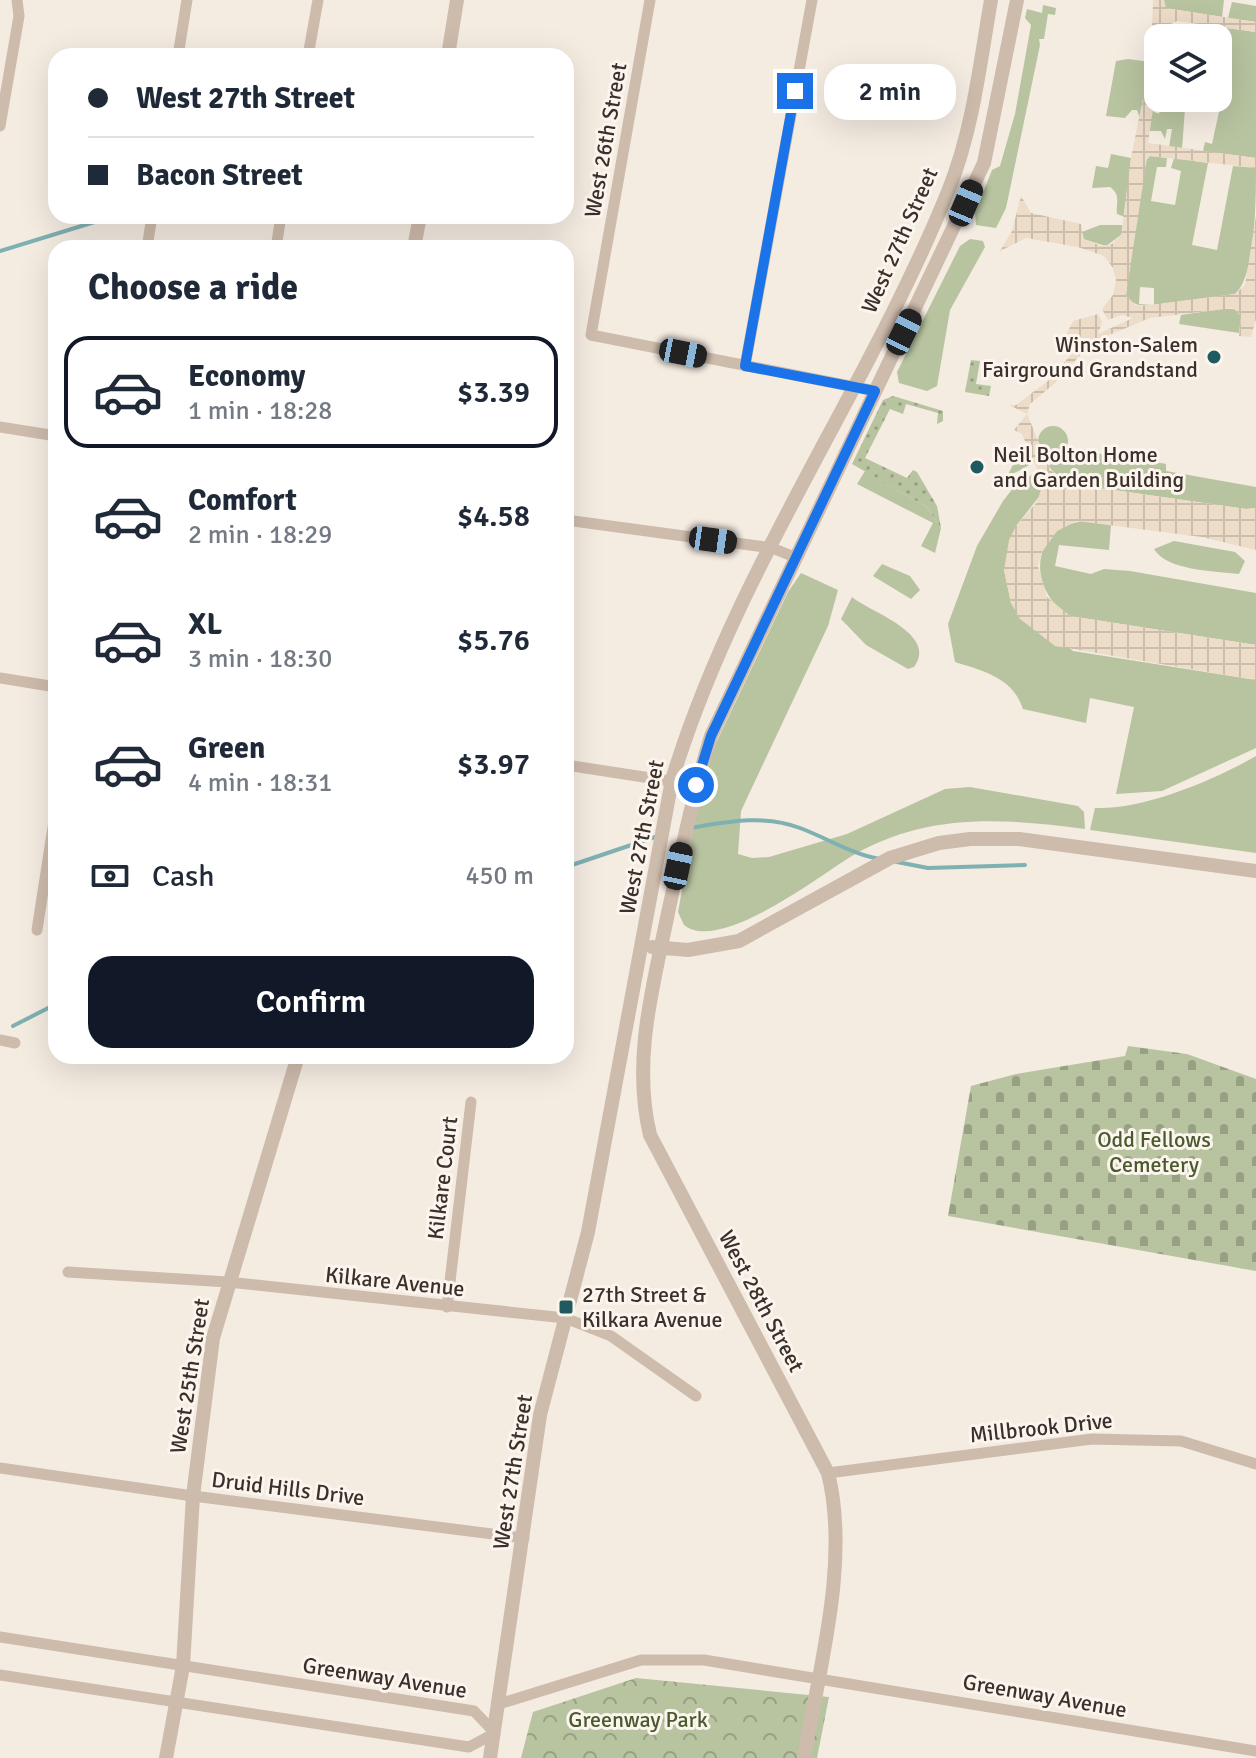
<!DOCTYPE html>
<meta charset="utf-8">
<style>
:root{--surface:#fff;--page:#f6f6f7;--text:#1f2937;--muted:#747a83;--line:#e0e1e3;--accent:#111827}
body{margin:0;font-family:Signika,sans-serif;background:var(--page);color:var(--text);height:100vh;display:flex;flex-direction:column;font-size:30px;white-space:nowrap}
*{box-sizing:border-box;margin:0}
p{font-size:26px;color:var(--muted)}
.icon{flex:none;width:44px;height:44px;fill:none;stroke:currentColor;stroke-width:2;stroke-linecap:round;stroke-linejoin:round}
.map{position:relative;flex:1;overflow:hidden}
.side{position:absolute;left:48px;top:240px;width:526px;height:824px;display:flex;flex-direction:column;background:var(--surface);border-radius:24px;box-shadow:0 8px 32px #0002}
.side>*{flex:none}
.banner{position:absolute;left:48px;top:48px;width:526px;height:176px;border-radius:24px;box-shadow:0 8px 32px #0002;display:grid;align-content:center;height:176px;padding:0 40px;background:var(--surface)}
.controls{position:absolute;left:1144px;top:24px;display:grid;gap:16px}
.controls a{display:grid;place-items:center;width:88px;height:88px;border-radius:16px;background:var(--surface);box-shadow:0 8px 32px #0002;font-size:40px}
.end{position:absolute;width:36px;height:36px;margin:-18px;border:10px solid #1a73e8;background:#fff;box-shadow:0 0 0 4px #fff}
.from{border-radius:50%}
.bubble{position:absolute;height:56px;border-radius:24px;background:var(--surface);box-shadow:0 8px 32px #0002;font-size:26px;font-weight:600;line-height:56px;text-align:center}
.car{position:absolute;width:24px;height:48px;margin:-24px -12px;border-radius:10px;box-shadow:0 0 6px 2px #0007;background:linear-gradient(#222 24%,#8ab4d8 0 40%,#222 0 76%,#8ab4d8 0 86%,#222 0)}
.banner b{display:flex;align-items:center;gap:28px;height:76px;font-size:30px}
.banner b+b{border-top:2px solid var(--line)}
.banner i{width:20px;height:20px;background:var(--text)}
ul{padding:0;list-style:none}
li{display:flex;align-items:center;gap:24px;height:112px;margin:0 16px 12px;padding:0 24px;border:4px solid transparent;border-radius:24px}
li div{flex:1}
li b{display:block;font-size:30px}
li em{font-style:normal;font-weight:600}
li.selected{border-color:var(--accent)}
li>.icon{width:72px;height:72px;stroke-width:1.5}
h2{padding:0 40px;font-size:36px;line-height:96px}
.pay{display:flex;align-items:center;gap:20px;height:88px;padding:0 40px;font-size:30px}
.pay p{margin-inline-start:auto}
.action{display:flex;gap:16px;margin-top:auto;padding:16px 40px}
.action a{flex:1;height:92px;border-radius:24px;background:var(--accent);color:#fff;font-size:32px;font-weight:600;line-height:92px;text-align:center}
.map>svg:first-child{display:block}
</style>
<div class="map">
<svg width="1256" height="1758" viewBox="0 0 1256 1758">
<defs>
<pattern id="cemetery-stones" width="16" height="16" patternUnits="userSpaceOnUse" patternTransform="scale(2)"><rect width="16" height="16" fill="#b8c4a0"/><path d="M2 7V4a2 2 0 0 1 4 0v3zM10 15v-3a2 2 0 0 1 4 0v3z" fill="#97a083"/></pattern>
<pattern id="park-crowns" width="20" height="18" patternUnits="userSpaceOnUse" patternTransform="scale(2)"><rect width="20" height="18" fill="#b8c4a0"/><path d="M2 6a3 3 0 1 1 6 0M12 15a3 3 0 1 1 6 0" fill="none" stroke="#97a083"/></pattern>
<pattern id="garden-dots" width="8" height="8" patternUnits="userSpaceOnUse" patternTransform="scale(2)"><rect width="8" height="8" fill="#b8c4a0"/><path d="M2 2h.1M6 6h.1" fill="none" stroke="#97a083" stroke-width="1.8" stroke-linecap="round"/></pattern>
<pattern id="plaza-grid" width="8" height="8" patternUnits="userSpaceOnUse" patternTransform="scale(2)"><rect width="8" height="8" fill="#ecdcc8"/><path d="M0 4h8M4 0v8" fill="none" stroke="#cbbdac"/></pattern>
</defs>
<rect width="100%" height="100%" fill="#f4ebe1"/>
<g fill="#b8c4a0">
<path d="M1164,0H1224L1222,17L1165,8Z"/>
<path d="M1232,2L1256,6V22L1228,18Z"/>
<path d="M1043,5L1056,8L1055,15L1048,14L1044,39H1039L1040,45L1006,208L996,228L976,225L975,213L992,170L1000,166L1015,114L1031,25L1025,18L1027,9L1042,13Z"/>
<path d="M1226,28L1256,32V158L1203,151L1205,142L1212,144L1231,56L1218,54Z"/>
<path d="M1128,59L1151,62L1140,118L1137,110H1132L1125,118L1106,116L1116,61Z"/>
<path d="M1162,98H1179L1178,106L1185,108L1182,149L1169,147L1172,129H1167L1165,139L1161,131H1148L1152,111L1159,114Z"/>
<path d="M1111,154L1131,158L1125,217L1117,214C1116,202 1121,195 1110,187L1092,188L1096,166L1108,168Z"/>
<path d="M1150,156L1167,158L1166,167H1157L1151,201L1175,205L1181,171L1171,168L1174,158L1208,163L1192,245L1217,250L1233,166L1256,168C1256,197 1256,276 1235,294L1154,305V288L1140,287L1139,304L1153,305C1140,306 1133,306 1126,295L1144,162Z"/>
<path d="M1100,225H1124L1121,235L1106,246L1083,239L1082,232Z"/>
<path d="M970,239L983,241L985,247L950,310L937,386L927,391L899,383L897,372L960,246Z"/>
<path d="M1222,309H1237L1241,317L1239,333L1179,324L1181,315Z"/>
<circle cx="1053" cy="441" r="15"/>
<path d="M1022,446L1029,449L1035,462L1007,477Z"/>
<path d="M1082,448C1093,456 1148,460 1166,464V471L1256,487V508L1246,509L1065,483L1048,466Z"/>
<path d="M1039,470L1042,493L1016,526L1004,570L1011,603L1073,651L1256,680V748L1162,791L1116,794L1134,707L1090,698L1086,723L1023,709C1013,678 984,671 955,662L948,624L977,546L1003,501L1014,487Z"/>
<path d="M865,471L927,507L941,528L935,553L921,546L933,523L857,484Z"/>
<path d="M1088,521L1111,524L1109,550L1059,545L1055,566L1091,574L1104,569L1130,571L1256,593V645L1070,616C1025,589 1031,523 1088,521Z"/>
<path d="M1174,541L1235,552L1245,561L1239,574C1215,571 1167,571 1154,549Z"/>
<path d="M882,564L910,576L920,590L911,599L873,576Z"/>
<path d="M801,573L838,590L828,626L741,811L738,854L752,858L769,857L847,834L945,789L970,787L1078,806L1084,812L1085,829C1001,818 923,812 847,859C816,879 718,953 684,925L678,912L699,796L716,743L788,592Z"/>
<path d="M852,597C870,612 939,634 914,667L908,669L866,645L841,619Z"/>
<path d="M1256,756V853L1090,830L1095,808C1144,810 1214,780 1256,756Z"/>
</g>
<path fill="url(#cemetery-stones)" d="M1128,1046L1187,1054L1256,1079V1271L948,1216L971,1086L1016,1074L1125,1056Z"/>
<path fill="url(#park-crowns)" d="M636,1678L829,1697L817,1758H521L533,1712Z"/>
<g fill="url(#garden-dots)">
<path d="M971,360L980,361L976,384L991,386L989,396L965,392Z"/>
<path d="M893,396L943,411V421L937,424L938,413L906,404L903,414L890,409L865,458L907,478L913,470L917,472L937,506L941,528L927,507L852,464L883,400Z"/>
</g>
<path fill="url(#plaza-grid)" d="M1153,0H1164L1166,8L1256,22V32L1177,21L1171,24L1165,38H1158V76L1148,143L1256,158V168L1150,156L1147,158L1126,295L1135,305L1141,306L1235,294L1245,285L1256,216V319L1251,337L1239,336L1241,317L1233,308L1150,318L1092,342L1055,383L1030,404L1027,414L1050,469L1065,483L1246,509L1256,508V550L1202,537L1077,521L1057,531L1042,552L1038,566L1047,597L1070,616L1256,645V680L1055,646L1020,619L1011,603L1004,570L1009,540L1016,526L1037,502L1043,483L1022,434L1014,430L1027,414L1009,405H1016L1048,381L1076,349L1066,335L1073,321L1098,314L1102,322L1098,334L1133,318L1122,315L1108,320L1102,309L1113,295L1116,280L1113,268L1104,256L1078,247L1026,238L1000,251L1012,231L1021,196L1031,213L1081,224L1084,239L1101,246L1112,244L1121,235L1131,158L1151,58Z"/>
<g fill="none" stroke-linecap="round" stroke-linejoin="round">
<g stroke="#7fb0b2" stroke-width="4">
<path d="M0,251L114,216"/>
<path d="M690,828C726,822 764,814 800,828C827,838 851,854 880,859"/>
<path d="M897,862L928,868L1025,865"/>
<path d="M566,867L658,836"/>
<path d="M13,1026L56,1004"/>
</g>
<g stroke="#cdbbac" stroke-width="11">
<path d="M650,0L591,335L875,391"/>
<path d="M178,56L187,0"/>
<path d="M308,56L318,0"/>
<path d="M0,126L19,16L17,0"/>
<path d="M147,248L152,216"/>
<path d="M276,248L281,216"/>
<path d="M745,366L812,0"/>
<path d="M0,427L56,436"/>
<path d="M566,520L772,548L797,558"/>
<path d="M0,678L56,687"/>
<path d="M566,765L696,785"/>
<path d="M37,930L56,808"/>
<path d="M0,1040L15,1043"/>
<path d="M68,1272L228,1282L565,1318L611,1336L696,1396"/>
<path d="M447,1307L471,1102"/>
<path d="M0,1468L193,1496L524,1538"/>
<path d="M828,1473L1092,1439L1181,1441L1256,1464"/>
<path d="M0,1637L474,1711L495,1733L469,1747L0,1675"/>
<path d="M499,1704L641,1660H704L1256,1751"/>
</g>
<g stroke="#cdbbac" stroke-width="14">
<path d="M448,56L457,0"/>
<path d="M414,248L420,216"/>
<path d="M652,947L688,950L739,941L890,858L939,843L970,839H1019L1256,871"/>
<path d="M166,1758L183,1666L193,1496L213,1338L298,1056"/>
<path d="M490,1758L540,1415L588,1232L672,780C735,571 868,390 949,189C973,129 980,63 991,0"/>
<path d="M804,1758C819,1669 850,1561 828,1473L650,1135C632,1060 653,987 668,913C681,853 693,794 711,736L984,163L1017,0"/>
</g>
</g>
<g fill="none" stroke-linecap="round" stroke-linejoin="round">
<path stroke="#1a73e8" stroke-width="10" d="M696,785L711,736L875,391L745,366L795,91"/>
</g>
<g fill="#1f5a5e" stroke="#fbf5ee" stroke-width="3">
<circle cx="1214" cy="357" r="8"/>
<circle cx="977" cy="467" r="8"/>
<rect x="558" y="1299" width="16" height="16" rx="4"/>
</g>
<g text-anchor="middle" stroke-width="6" stroke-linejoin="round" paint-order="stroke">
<g font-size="22" fill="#3b302b" stroke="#fbf5ee">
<text transform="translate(605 140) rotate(-80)" y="8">West 26th Street</text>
<text transform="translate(899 240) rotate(-66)" y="8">West 27th Street</text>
<text transform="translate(641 837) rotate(-79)" y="8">West 27th Street</text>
<text transform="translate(442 1178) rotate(-83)" y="8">Kilkare Court</text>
<text transform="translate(395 1281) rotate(6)" y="8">Kilkare Avenue</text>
<text transform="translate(762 1301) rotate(62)" y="8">West 28th Street</text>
<text transform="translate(189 1376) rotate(-81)" y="8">West 25th Street</text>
<text transform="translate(1041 1427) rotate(-6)" y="8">Millbrook Drive</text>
<text transform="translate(512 1472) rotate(-81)" y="8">West 27th Street</text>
<text transform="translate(288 1488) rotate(7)" y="8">Druid Hills Drive</text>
<text transform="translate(385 1677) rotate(9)" y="8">Greenway Avenue</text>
<text transform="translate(1045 1695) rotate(10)" y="8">Greenway Avenue</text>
</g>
<g font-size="22" fill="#3b302b" stroke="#fbf5ee" text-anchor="start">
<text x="1198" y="352" text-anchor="end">Winston-Salem<tspan x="1198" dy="25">Fairground Grandstand</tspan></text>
<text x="993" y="462">Neil Bolton Home<tspan x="993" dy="25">and Garden Building</tspan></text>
<text x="582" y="1302">27th Street &amp;<tspan x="582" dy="25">Kilkara Avenue</tspan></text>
</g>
<g font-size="22" fill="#4a5a2e" stroke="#fbf5ee">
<text x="1154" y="1147">Odd Fellows<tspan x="1154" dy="25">Cemetery</tspan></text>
<text x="638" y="1727">Greenway Park</text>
</g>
</g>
</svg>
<div class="controls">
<a><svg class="icon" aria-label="layers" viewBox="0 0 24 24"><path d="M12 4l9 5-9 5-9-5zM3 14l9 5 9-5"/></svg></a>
</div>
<i class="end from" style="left:696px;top:785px"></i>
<i class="end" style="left:795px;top:91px"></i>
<div class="bubble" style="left:824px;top:64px;width:132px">2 min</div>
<i class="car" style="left:966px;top:203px;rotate:23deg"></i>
<i class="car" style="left:904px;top:332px;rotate:26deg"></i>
<i class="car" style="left:683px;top:353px;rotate:101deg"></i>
<i class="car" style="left:713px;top:540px;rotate:98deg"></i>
<i class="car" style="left:678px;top:866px;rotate:12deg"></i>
<div class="banner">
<b><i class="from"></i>West 27th Street</b>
<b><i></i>Bacon Street</b>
</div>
<section class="side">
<h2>Choose a ride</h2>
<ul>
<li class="selected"><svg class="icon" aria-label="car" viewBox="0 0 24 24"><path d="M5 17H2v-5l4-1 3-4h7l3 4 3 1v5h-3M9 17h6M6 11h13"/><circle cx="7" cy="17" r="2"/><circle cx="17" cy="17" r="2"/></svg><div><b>Economy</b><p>1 min · 18:28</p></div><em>$3.39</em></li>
<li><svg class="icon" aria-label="car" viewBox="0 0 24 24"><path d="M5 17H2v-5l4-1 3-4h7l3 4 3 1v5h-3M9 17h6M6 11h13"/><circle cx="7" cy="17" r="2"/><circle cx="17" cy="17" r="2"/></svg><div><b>Comfort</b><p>2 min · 18:29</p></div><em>$4.58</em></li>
<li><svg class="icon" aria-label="car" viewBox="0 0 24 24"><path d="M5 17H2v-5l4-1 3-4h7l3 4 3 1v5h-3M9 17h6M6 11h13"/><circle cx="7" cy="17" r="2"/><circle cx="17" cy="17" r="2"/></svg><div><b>XL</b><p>3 min · 18:30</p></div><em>$5.76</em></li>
<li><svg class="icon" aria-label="car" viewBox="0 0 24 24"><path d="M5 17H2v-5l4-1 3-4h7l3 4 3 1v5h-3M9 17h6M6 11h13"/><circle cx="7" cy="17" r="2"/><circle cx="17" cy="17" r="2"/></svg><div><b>Green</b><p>4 min · 18:31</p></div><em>$3.97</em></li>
</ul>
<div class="pay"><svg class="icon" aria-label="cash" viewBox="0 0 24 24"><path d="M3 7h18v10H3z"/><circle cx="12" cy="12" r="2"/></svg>Cash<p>450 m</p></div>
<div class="action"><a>Confirm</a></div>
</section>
</div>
